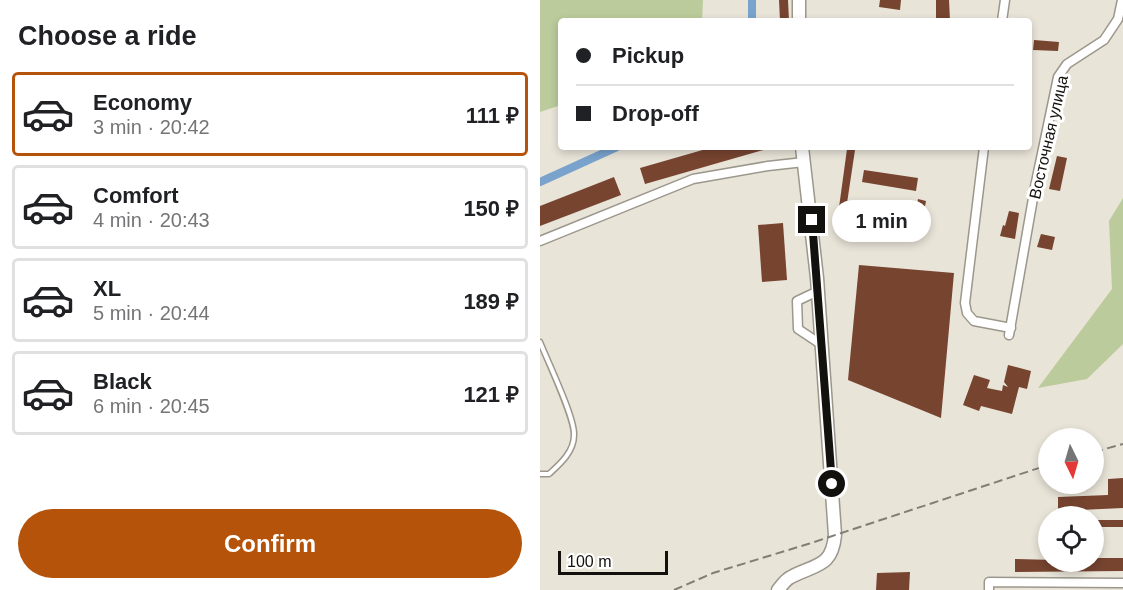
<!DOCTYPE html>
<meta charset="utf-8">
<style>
:root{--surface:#fff;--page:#f2f2f2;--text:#202124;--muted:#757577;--line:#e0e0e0;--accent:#b45309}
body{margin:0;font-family:Helvetica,sans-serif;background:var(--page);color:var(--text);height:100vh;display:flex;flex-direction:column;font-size:22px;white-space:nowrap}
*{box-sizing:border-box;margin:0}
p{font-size:20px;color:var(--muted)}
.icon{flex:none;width:33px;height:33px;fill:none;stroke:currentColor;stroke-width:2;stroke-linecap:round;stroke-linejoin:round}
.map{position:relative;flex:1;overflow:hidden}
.sheet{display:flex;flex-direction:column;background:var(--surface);width:540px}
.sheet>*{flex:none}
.banner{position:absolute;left:18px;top:18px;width:474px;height:132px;border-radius:6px;box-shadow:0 3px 9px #0003;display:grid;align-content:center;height:132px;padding:0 18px;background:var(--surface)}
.needle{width:39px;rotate:175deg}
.fabs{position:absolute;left:498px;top:428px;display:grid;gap:12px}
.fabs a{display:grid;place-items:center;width:66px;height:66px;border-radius:50%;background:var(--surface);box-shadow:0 3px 9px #0003;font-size:30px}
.scale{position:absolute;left:18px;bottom:15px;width:110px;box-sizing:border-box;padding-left:6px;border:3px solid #13110d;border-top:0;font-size:16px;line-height:21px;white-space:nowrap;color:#13110d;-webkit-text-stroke:4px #fff;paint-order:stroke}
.end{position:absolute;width:27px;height:27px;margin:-14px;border:8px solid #13110d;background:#fff;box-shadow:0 0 0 3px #fff}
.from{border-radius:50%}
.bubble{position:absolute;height:42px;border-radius:21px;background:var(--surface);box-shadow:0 3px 9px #0003;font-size:20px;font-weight:700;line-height:42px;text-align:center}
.banner b{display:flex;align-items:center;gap:21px;height:57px;font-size:22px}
.banner b+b{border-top:2px solid var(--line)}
.banner i{width:15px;height:15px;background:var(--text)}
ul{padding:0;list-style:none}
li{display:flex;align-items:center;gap:18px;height:84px;margin:0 12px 9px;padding:0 6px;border:3px solid var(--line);border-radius:6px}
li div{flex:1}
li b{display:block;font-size:22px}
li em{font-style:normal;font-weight:700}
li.active{border-color:var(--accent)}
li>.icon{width:54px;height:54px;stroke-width:1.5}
h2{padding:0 18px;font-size:27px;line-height:72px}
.button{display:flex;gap:12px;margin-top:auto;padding:12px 18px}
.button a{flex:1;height:69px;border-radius:36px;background:var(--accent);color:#fff;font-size:24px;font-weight:700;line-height:69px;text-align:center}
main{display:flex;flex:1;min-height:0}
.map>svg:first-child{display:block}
</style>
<main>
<section class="sheet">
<h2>Choose a ride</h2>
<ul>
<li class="active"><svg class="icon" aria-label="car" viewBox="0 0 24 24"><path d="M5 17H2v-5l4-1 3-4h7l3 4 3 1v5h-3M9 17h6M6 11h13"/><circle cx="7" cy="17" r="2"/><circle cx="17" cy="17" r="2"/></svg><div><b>Economy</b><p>3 min · 20:42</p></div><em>111 ₽</em></li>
<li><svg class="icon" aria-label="car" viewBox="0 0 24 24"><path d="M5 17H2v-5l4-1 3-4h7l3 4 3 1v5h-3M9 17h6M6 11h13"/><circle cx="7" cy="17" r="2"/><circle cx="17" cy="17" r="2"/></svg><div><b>Comfort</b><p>4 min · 20:43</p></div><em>150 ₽</em></li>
<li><svg class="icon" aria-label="car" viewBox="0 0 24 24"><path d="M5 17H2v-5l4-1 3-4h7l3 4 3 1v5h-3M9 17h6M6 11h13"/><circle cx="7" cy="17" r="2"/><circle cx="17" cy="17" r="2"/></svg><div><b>XL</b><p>5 min · 20:44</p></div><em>189 ₽</em></li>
<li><svg class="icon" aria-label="car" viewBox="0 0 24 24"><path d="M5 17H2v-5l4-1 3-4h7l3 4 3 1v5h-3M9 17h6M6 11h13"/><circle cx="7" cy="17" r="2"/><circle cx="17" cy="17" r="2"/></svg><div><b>Black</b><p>6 min · 20:45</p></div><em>121 ₽</em></li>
</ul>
<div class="button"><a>Confirm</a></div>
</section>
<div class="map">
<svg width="583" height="590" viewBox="0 0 583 590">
<rect width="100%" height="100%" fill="#e9e4d8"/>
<g fill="#bbcb9b">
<path d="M0,0H163L162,21H21V105L0,112Z"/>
<path d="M583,198V344L547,379L498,388L572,289L569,221Z"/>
</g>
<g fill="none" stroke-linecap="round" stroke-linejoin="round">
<g stroke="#79a3cd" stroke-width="8">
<path d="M212,21V0"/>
<path d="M0,182L77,147"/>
</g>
</g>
<g fill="#774430">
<path d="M239,0H248L249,21H240Z"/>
<path d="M340,0H361L360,10L339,7Z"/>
<path d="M396,0H409L410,21H396Z"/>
<path d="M494,40L519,42L518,51L493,50Z"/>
<path d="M173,147H227V149L105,184L100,168Z"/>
<path d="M307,149L315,150L304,223L297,222Z"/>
<path d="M517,156L527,158L520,191L509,189Z"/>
<path d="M324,170L378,178L376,191L322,182Z"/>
<path d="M74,177L81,195L0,226V206Z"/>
<path d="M378,199L386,201L381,228L373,226Z"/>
<path d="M469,211L479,213L475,239L460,236L463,225L465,226Z"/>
<path d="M243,223L247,280L222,282L218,225Z"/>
<path d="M501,234L515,237L512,250L497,247Z"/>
<path d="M319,265L414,273L401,418L308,380Z"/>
<path d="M468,365L491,371L487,389L479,387L472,414L441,406L439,411L423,405L434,375L450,380L447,388L462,391L463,385L468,387L464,382Z"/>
<path d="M583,478V508L518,511V497L568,495V479Z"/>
<rect x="554" y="520" width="29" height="7"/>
<path d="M554,558H583V571L475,572V559L554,561Z"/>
<path d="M370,572L369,590H336L337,573Z"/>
</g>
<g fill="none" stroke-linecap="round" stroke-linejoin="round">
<g stroke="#9c978c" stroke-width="7">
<path id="lane" d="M0,342C8,362 35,418 34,435C34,452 20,464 9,474H0"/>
</g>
<g stroke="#9c978c" stroke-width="11">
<g id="street">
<path d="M462,21L465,0"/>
<path d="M444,147L425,303L427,313L434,321L471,328"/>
<path d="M0,241L153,179L228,166L264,162"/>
<path d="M278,291L257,301L258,329L282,345"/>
<path d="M469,335L495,187L518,77L527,64L564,40L578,19L582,0"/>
<path d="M449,590V582L583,583"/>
</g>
</g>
<g stroke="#9c978c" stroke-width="15">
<g id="secondary">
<path d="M259,0V21"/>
<path d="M238,590C242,585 246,579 251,577C275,564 292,568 295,535L277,278L262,147"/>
</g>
</g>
<use href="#lane" stroke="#fff" stroke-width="4"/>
<use href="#street" stroke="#fff" stroke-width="8"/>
<use href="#secondary" stroke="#fff" stroke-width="12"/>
<g stroke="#827e76" stroke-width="2" stroke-dasharray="9 4.5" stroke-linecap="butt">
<path d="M554,452L583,444"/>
<path d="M134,590L173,573L268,544L508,465"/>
</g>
</g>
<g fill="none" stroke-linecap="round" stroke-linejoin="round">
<path stroke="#13110d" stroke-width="8" d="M272,220L292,484"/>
</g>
<g text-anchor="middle" stroke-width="6" stroke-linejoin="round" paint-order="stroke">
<g font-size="16" fill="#13110d" stroke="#fff">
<text transform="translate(508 137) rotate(-77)" y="6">Восточная улица</text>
</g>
</g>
</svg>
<div class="fabs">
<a><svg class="needle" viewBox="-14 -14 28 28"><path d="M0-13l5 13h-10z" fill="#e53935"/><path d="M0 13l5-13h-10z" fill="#757577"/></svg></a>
<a><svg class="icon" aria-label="locate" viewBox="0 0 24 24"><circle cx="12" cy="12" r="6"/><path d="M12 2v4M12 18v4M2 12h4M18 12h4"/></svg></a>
</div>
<div class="scale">100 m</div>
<i class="end from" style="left:292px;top:484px"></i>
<i class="end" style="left:272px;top:220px"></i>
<div class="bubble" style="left:292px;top:200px;width:99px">1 min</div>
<div class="banner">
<b><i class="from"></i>Pickup</b>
<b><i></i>Drop-off</b>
</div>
</div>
</main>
